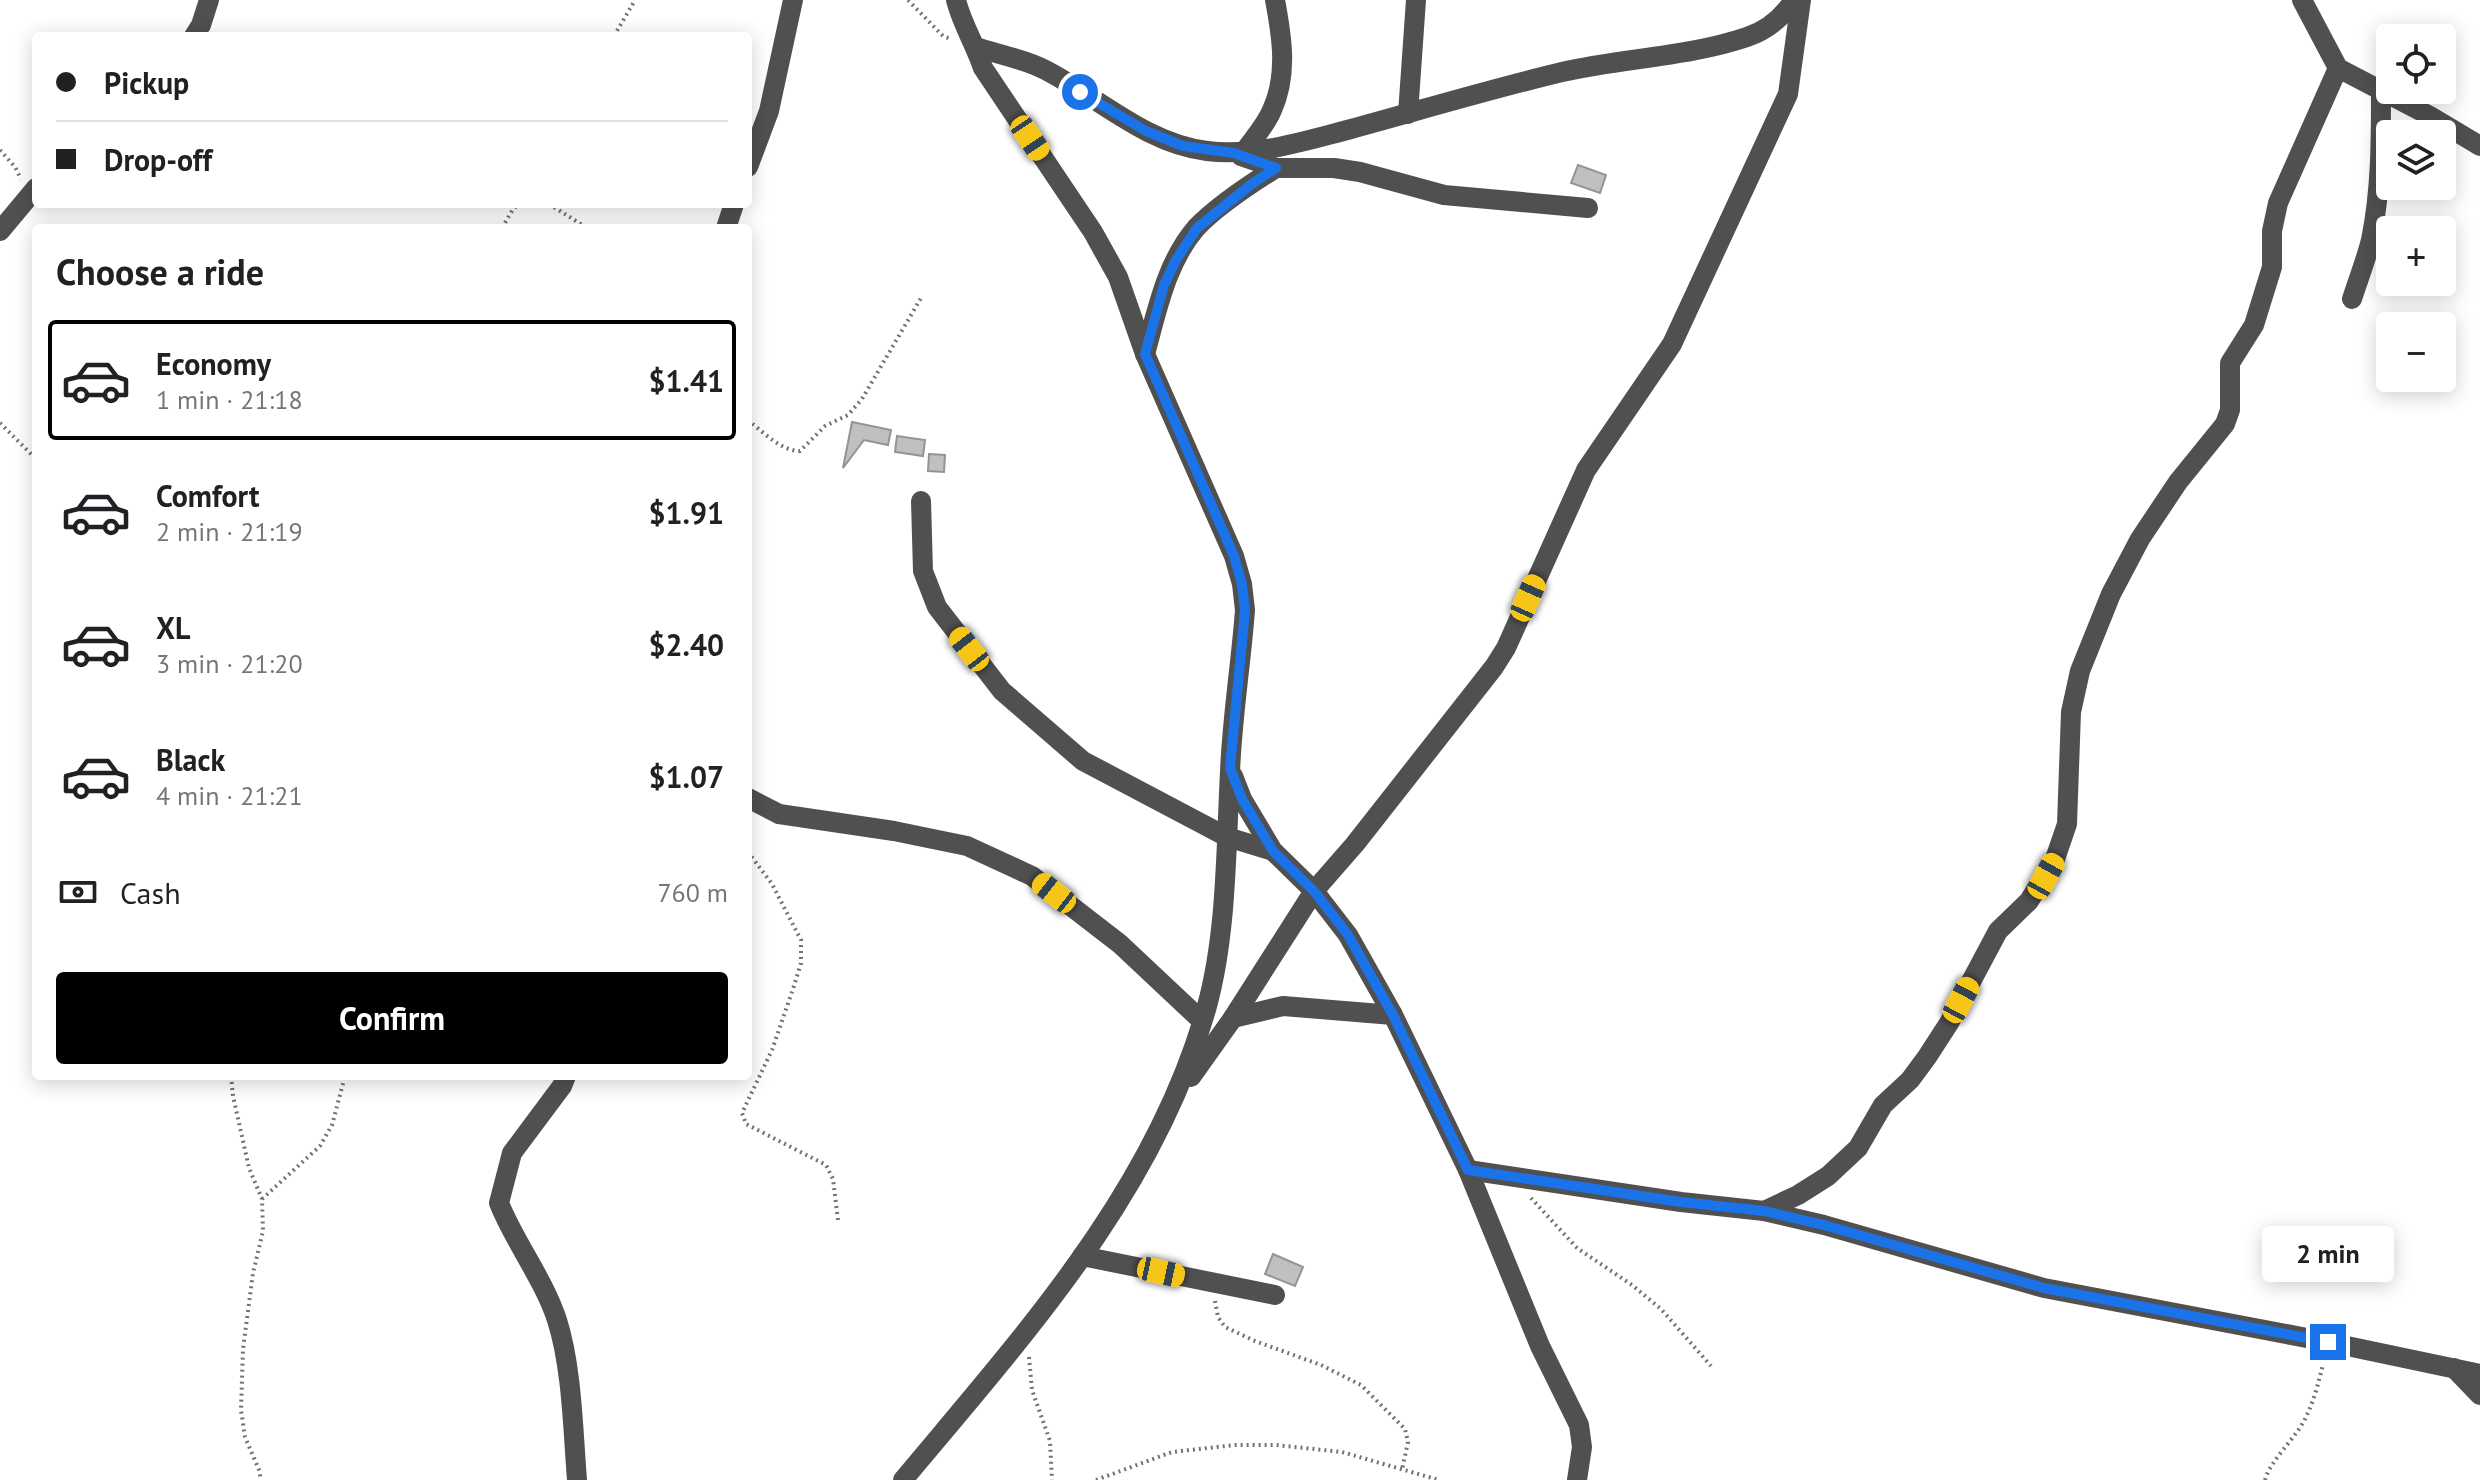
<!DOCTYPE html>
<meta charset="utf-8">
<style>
:root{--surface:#fff;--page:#f6f6f6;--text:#202124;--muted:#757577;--line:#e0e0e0;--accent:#000}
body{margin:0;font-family:"PT Sans",sans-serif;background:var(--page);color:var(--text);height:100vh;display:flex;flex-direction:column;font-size:30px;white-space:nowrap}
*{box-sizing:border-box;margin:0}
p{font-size:26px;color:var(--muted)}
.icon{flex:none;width:44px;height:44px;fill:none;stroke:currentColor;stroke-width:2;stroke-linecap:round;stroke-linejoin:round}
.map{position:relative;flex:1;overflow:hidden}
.sheet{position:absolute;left:32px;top:224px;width:720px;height:856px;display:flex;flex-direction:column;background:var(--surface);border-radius:8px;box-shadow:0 4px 20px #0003}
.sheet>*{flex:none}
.top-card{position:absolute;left:32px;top:32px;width:720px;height:176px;border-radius:8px;box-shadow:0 4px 20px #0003;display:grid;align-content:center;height:176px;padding:0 24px;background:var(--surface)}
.controls{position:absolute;left:2376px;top:24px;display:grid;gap:16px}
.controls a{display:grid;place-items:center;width:80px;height:80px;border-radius:8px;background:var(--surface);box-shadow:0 4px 20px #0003;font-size:40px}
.end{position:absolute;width:36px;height:36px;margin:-18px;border:10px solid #1a73e8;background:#fff;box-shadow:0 0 0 4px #fff}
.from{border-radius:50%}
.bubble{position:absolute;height:56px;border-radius:8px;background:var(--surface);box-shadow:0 4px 20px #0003;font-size:26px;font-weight:800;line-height:56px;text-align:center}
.car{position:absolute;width:24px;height:48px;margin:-24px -12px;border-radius:10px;box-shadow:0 0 6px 2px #0007;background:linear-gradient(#f5c518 24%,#345 0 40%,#f5c518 0 76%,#345 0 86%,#f5c518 0)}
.top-card b{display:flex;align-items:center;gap:28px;height:76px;font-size:30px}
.top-card b+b{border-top:2px solid var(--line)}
.top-card i{width:20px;height:20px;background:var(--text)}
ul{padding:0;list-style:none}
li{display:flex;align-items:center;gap:24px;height:120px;margin:0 16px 12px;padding:0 8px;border:4px solid transparent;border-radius:8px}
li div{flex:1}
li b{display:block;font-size:30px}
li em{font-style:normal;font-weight:800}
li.current{border-color:var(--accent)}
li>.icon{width:72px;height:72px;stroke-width:1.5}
h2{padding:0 24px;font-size:36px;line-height:96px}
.pay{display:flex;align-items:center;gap:20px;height:88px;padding:0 24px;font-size:30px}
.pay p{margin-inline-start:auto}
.action{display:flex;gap:16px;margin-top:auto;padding:16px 24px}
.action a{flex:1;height:92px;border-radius:8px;background:var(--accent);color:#fff;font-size:32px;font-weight:800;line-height:92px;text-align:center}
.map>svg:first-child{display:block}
</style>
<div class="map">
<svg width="2480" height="1480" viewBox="0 0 2480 1480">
<rect width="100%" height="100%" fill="#fff"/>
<g fill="#c0c0c0" stroke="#949494" stroke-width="2">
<path d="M1578,165L1606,175L1600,193L1571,183Z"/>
<path d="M852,422L891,430L888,445L864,440L843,468Z"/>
<path d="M897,436L925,440L923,456L895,452Z"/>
<path d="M929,454L945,455L944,472L928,471Z"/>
<path d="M1273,1254L1303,1267L1295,1286L1265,1274Z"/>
</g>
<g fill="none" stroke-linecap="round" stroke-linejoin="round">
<g stroke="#727272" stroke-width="4" stroke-dasharray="2 4" stroke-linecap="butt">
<path d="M908,0L943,36L951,39"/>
<path d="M614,36L635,0"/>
<path d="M0,150L15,167L21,179"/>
<path d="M549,204L587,228"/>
<path d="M502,228L513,209L519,204"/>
<path d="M748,420C763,432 781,451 800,451L825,426L848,415L862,399L921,298"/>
<path d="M0,423L36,459"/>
<path d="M748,852L772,884L801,940V963L794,986L772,1050L742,1113L746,1124L826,1165L833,1179L838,1220"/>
<path d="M231,1076L233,1096L249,1168L262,1199L263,1231L253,1273L243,1349L241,1410L245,1437L259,1470L261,1480"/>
<path d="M1531,1198L1577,1248L1632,1285L1661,1309L1711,1366"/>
<path d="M262,1199L320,1146L332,1125L345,1076"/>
<path d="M1215,1301L1218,1317L1225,1327L1255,1341L1321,1365L1361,1385L1405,1429L1408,1442L1402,1470"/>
<path d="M1029,1357L1032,1390L1050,1441L1052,1480"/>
<path d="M1096,1480L1172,1452L1235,1445H1276L1342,1452L1439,1480"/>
<path d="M2265,1480C2270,1461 2293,1441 2304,1421C2314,1402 2319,1381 2324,1360"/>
</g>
<g stroke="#505050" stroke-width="20">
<path d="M2302,0L2338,68L2430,116L2480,146"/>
<path d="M194,36L201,25L209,0"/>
<path d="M976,47C1001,55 1028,60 1051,73C1101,100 1148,144 1207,151C1256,157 1304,141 1351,129C1421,110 1491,89 1562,72C1623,58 1688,57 1747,37C1768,30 1782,18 1794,0"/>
<path d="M1408,114L1416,0"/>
<path d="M1244,152C1253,139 1266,125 1272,110C1288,75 1282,37 1275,0"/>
<path d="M1241,156L1276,168H1334L1360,172L1444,195L1588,208"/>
<path d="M748,167L769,111L793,0"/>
<path d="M726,228L734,204"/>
<path d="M0,231L36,188"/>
<path d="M2352,299C2358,280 2366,260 2371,240C2381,191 2381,142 2381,92"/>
<path d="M1145,354C1157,311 1166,263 1196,228C1215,208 1252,183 1276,168"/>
<path d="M921,501L923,571L937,607L1002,691L1083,761L1227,837L1273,851"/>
<path d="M1233,776L1242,799L1273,851L1314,891L1348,935L1393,1015L1468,1170L1540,1346L1579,1425L1582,1447L1577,1480"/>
<path d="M748,798L779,814L894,831L967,846L1032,876L1120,944L1202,1021"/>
<path d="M1233,1018L1283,1006L1393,1015"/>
<path d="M566,1076L562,1086L512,1153L499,1203C515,1243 543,1278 557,1320C572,1367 573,1430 577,1480"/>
<path d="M1191,1077L1233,1018L1314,891L1355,844L1494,667L1506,648L1586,470L1672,344L1788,94L1801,0"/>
<path d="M1468,1170L1681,1202L1764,1211L1824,1225L2044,1288L2328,1342L2480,1374"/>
<path d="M1764,1211L1798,1195L1828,1176L1858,1148L1883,1105L1910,1080L1927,1057L1949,1023L1998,931L2029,901L2055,859L2067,824L2071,712L2080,671L2111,594L2140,539L2178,482L2225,424L2230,410V363L2254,325L2272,267V231L2278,203L2338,68"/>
<path d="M1082,1256L1275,1295"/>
<path d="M2454,1368L2480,1395"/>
<path d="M903,1480C1023,1336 1156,1191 1207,1006C1227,933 1226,847 1230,772C1232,718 1241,664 1245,610L1242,584L1234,556L1145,354L1118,277L1093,232L983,68C975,44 962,24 956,0"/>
</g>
</g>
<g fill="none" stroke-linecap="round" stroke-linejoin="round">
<path stroke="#1a73e8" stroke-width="10" d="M1080,92L1146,131L1183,146L1234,153L1276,168L1253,183L1197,228L1176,260L1164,285L1145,354L1234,556L1242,584L1245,610L1230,768L1242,799L1273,851L1314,891L1348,935L1393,1015L1468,1170L1681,1202L1764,1211L1824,1225L2044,1288L2328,1342"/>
</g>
</svg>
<div class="controls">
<a><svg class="icon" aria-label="locate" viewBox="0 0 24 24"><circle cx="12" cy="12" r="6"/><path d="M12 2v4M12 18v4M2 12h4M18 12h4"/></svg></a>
<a><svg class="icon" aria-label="layers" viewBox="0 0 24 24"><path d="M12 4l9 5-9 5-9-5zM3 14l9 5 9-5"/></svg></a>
<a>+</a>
<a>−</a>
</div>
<i class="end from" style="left:1080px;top:92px"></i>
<i class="end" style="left:2328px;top:1342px"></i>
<div class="bubble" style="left:2262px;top:1226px;width:132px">2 min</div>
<i class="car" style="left:1030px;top:138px;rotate:146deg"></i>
<i class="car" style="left:1528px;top:598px;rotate:24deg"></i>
<i class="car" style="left:969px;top:649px;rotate:322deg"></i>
<i class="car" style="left:2046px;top:876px;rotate:29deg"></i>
<i class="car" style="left:1054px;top:893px;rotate:308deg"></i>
<i class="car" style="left:1961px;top:1000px;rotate:28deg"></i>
<i class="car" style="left:1161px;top:1272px;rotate:102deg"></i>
<div class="top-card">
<b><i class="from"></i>Pickup</b>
<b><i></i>Drop-off</b>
</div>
<section class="sheet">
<h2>Choose a ride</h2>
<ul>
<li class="current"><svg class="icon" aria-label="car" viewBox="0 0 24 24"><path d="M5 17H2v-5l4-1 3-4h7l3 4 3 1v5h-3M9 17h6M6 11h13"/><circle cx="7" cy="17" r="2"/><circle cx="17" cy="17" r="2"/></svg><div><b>Economy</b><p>1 min · 21:18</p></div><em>$1.41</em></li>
<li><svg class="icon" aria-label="car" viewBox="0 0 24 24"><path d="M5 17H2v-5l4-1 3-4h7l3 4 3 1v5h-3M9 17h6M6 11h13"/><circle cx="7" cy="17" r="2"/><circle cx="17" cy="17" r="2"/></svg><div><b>Comfort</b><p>2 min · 21:19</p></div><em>$1.91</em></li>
<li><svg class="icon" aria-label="car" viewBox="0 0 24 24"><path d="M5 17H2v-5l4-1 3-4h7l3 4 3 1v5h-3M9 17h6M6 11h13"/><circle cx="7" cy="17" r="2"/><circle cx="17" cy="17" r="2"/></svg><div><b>XL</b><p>3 min · 21:20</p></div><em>$2.40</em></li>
<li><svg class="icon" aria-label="car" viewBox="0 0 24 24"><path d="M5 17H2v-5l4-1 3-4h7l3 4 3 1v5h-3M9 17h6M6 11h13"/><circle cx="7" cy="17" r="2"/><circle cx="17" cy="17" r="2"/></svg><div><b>Black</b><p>4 min · 21:21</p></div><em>$1.07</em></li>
</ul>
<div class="pay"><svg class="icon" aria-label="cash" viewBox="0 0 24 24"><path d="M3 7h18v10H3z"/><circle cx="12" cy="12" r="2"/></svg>Cash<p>760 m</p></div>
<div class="action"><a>Confirm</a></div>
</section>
</div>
